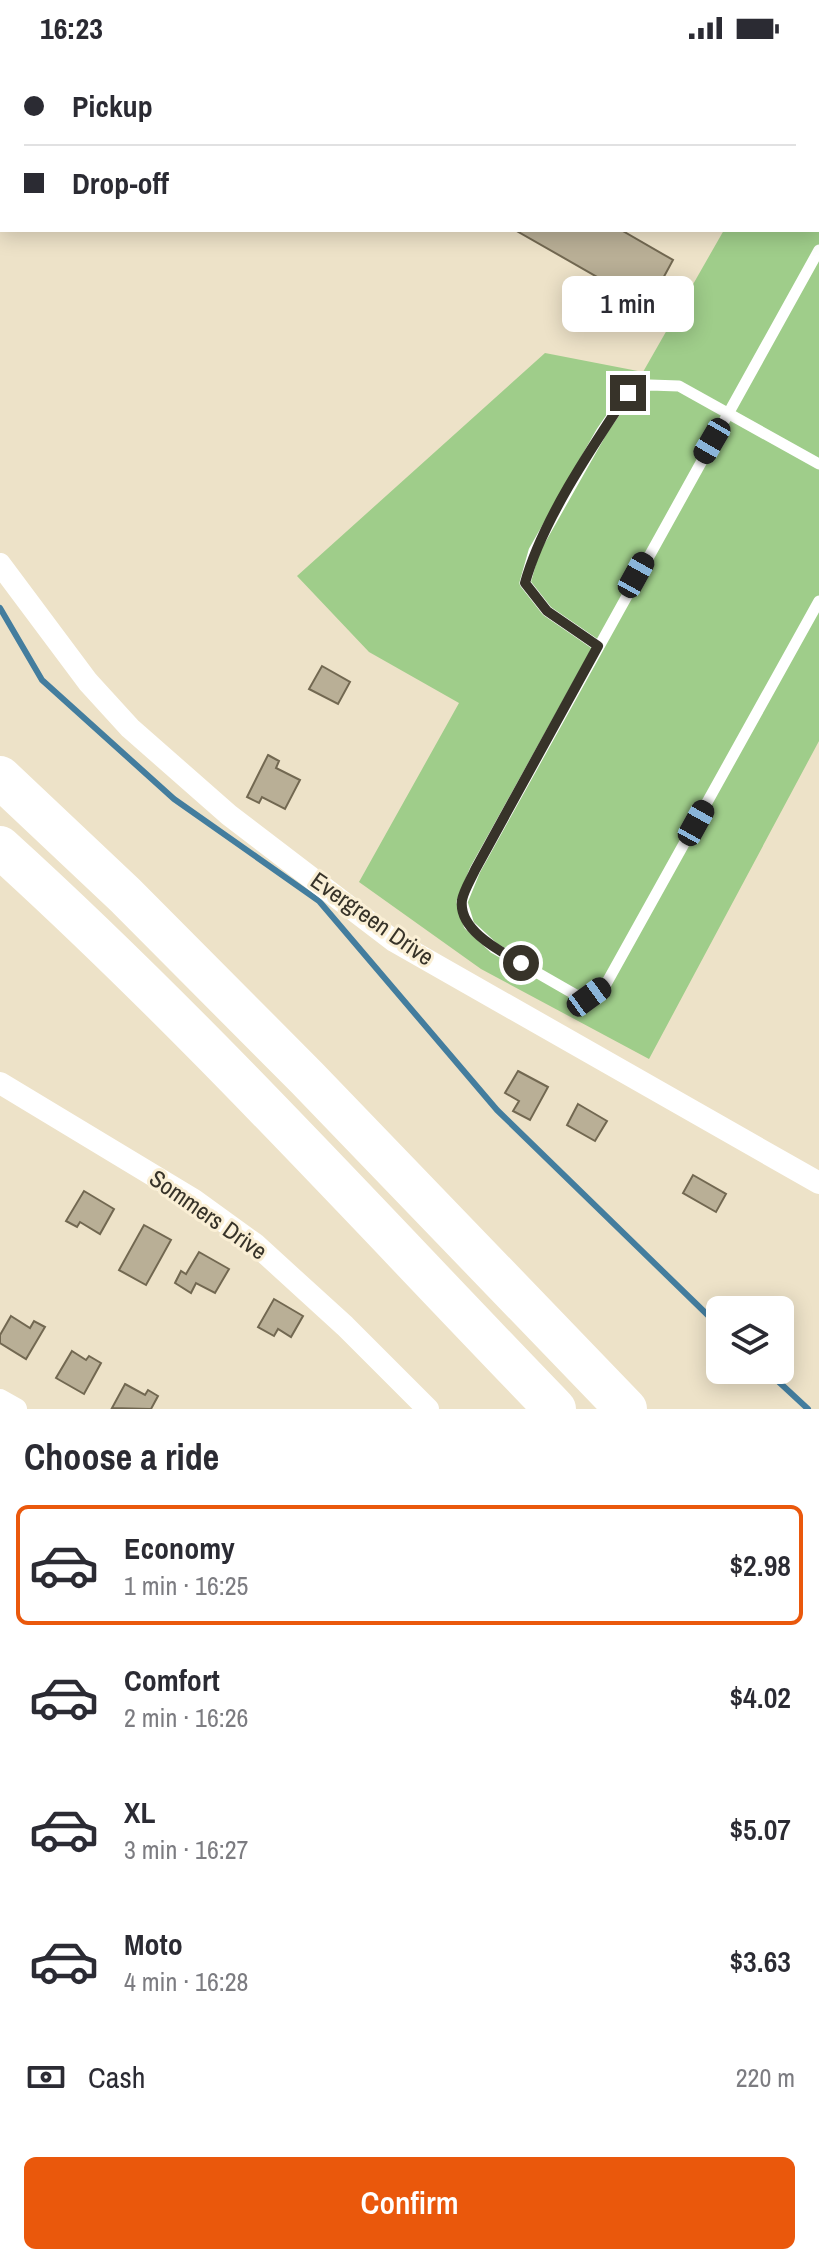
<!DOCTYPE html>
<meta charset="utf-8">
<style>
:root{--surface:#fff;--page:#f2f2f3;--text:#2b2b33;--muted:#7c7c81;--line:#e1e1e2;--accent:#ea580c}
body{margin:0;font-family:"Archivo Narrow",sans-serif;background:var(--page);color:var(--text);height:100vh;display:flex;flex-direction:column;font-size:30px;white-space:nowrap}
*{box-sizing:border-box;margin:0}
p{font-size:26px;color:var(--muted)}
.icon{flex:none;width:44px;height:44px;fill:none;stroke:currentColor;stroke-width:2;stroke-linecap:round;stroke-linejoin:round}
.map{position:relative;height:1353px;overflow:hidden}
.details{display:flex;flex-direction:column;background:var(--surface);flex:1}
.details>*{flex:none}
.guide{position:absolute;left:0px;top:0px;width:820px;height:176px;box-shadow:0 4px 20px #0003;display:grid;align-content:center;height:176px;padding:0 24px;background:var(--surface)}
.controls{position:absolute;left:706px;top:1240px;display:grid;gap:16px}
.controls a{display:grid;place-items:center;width:88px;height:88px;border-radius:12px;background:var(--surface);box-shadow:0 4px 20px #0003;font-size:40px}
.end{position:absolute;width:36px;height:36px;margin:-18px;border:10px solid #373329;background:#fff;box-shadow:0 0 0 4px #fff}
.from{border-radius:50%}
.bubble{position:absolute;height:56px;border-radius:12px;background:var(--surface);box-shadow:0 4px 20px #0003;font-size:26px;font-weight:600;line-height:56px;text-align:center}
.car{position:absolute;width:24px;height:48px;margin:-24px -12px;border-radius:10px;box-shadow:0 0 6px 2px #0007;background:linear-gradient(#222 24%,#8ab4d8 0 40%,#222 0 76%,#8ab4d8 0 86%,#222 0)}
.guide b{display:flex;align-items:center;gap:28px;height:76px;font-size:30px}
.guide b+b{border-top:2px solid var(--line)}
.guide i{width:20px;height:20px;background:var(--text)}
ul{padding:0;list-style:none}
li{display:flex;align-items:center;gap:24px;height:120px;margin:0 16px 12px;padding:0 8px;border:4px solid transparent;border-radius:12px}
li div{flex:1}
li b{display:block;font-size:30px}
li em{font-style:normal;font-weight:600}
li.selected{border-color:var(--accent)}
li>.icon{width:72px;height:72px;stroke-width:1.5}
h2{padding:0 24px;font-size:36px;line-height:96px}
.pay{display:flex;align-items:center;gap:20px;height:88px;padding:0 24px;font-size:30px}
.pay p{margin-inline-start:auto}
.action{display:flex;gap:16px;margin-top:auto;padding:16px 24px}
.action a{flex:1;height:92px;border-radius:12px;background:var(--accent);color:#fff;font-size:32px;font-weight:600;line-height:92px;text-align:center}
.status{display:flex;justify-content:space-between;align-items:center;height:56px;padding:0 40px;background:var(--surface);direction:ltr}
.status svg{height:22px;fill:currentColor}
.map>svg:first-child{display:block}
</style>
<div class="status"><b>16:23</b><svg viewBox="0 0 49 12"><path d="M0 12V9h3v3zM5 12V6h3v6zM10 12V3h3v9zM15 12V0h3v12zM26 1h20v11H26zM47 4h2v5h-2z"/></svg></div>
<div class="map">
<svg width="819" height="1353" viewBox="0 0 819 1353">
<rect width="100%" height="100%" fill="#ede2c8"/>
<path fill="#9fcd8a" d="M819,7V685L649,1003L481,913L359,826L459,647L369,596L297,520L545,297L643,316L724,174H818Z"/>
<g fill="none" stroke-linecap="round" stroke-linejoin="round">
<g stroke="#437d9e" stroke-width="6">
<path d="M0,552L42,624L174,743L319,845L497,1054L720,1271"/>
<path d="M766,1314L808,1353"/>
</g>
</g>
<g fill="#b9af96" stroke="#726851" stroke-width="2">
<path d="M214,0H311L315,2H213Z"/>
<path d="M525,0H584L524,2Z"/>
<path d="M515,174H621L673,204L648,250Z"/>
<path d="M322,610L350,626L338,648L309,633Z"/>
<path d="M268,699L279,705L276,712L300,724L285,753L262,741L259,747L247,741Z"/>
<path d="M518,1015L548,1031L530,1064L513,1055L519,1045L505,1037Z"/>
<path d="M578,1048L607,1065L595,1085L567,1069Z"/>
<path d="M693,1119L726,1138L716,1156L683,1137Z"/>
<path d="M84,1135L114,1153L100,1178L80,1166L77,1171L66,1165Z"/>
<path d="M144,1169L171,1184L146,1229L119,1214Z"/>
<path d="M199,1196L229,1213L215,1237L196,1227L191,1237L175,1227L181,1215L186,1218Z"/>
<path d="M274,1243L303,1260L291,1281L278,1273L274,1280L258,1271Z"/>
<path d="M11,1260L30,1272L34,1265L45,1271L26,1303L0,1287V1279Z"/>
<path d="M72,1295L86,1304L89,1300L101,1307L84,1338L56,1322Z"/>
<path d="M125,1328L145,1339L148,1334L158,1340L151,1353L112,1352Z"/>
</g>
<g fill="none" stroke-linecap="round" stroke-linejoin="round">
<g stroke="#fff" stroke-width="11">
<path d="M819,194L475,814L462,846L469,869L494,892L576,939L589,941L606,928L819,545"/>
<path d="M598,590L547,555L525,527L534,495L602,375L628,337L650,329L679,330L819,408"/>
</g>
<g stroke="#fff" stroke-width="22">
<path d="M428,0L431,2"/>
<path d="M464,2L465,0"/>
<path d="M0,508L88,626L130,672L229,759L394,885L819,1127"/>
<path d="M0,1027L194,1144L255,1188L345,1270L428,1353"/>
<path d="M0,1344L16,1353"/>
</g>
<g stroke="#fff" stroke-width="42">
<path d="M0,721L125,839L307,1022L626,1353"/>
<path d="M0,791C195,968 372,1164 555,1353"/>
</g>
</g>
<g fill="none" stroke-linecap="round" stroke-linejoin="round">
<path stroke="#373329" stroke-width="10" d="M521,907C500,895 458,874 462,844C464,834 471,823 475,814L598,590L547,555L525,527C542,465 592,391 628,337"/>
</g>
<g text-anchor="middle" stroke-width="6" stroke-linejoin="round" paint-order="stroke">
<g font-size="24" fill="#373329" stroke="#faefd5">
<text transform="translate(372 863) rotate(35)" y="8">Evergreen Drive</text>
<text transform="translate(208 1159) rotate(35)" y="8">Sommers Drive</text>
</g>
</g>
</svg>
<div class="controls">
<a><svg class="icon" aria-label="layers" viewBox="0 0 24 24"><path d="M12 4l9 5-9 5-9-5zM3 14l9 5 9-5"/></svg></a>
</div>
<i class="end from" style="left:521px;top:907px"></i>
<i class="end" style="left:628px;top:337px"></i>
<div class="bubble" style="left:562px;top:220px;width:132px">1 min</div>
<i class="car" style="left:712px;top:385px;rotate:210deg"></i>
<i class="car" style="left:636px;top:519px;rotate:29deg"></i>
<i class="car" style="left:696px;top:767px;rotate:29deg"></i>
<i class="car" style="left:589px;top:941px;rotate:54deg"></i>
<div class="guide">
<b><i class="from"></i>Pickup</b>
<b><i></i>Drop-off</b>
</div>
</div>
<section class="details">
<h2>Choose a ride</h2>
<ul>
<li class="selected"><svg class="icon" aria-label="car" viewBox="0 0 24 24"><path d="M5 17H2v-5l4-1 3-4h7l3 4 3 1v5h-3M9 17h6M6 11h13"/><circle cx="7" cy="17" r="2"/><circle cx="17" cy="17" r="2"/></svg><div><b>Economy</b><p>1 min · 16:25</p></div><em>$2.98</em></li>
<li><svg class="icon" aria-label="car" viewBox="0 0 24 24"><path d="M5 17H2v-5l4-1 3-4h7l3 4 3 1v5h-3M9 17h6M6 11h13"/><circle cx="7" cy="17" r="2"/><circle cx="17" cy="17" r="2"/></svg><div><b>Comfort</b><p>2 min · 16:26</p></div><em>$4.02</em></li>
<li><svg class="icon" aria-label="car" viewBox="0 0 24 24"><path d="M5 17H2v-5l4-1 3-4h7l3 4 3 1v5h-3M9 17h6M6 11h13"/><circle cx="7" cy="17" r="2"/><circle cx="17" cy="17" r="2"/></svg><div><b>XL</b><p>3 min · 16:27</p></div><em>$5.07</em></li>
<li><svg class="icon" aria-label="car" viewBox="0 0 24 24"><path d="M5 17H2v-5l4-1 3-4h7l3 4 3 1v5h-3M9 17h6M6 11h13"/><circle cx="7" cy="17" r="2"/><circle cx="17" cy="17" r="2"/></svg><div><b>Moto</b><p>4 min · 16:28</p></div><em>$3.63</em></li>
</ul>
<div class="pay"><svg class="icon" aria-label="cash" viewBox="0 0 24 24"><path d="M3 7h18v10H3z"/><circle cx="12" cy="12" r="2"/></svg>Cash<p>220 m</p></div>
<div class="action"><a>Confirm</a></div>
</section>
